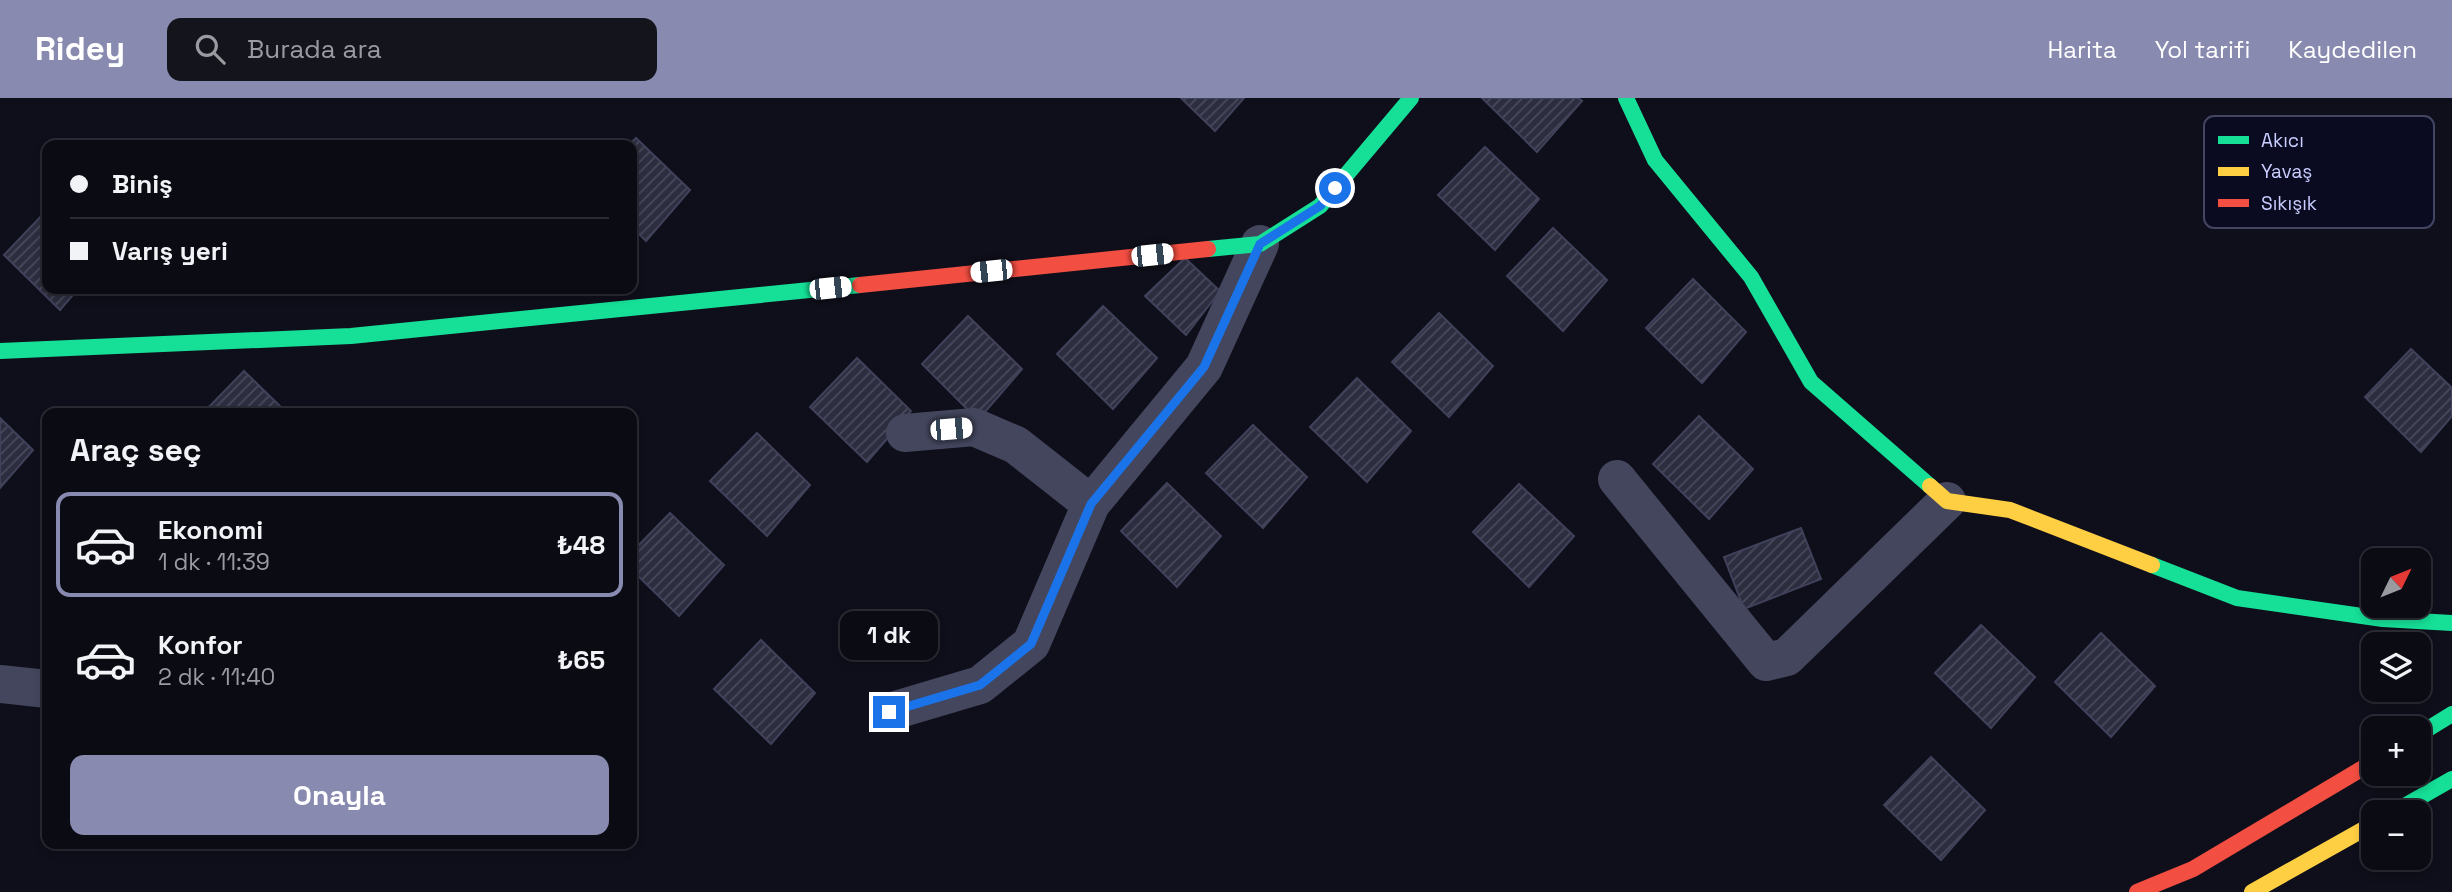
<!DOCTYPE html>
<html lang="tr">
<meta charset="utf-8">
<style>
:root{--surface:#0b0b14;--page:#14141d;--text:#f1f3f6;--muted:#9a9ba0;--line:#2b2b34;--accent:#888aaf}
body{margin:0;font-family:"Space Grotesk",sans-serif;background:var(--page);color:var(--text);height:100vh;display:flex;flex-direction:column;font-size:26px;white-space:nowrap}
*{box-sizing:border-box;margin:0}
p{font-size:23px;color:var(--muted)}
.icon{flex:none;width:38px;height:38px;fill:none;stroke:currentColor;stroke-width:2;stroke-linecap:round;stroke-linejoin:round}
.map{position:relative;flex:1;overflow:hidden}
.side{position:absolute;left:42px;top:310px;width:595px;height:441px;display:flex;flex-direction:column;background:var(--surface);border-radius:14px;box-shadow:0 4px 10px #0003,0 0 0 2px var(--line)}
.side>*{flex:none}
.hud{position:absolute;left:42px;top:42px;width:595px;height:154px;border-radius:14px;box-shadow:0 4px 10px #0003,0 0 0 2px var(--line);display:grid;align-content:center;height:154px;padding:0 28px;background:var(--surface)}
.needle{width:46px;rotate:47deg}
.fabs{position:absolute;left:2361px;top:450px;display:grid;gap:14px}
.fabs a{display:grid;place-items:center;width:70px;height:70px;border-radius:14px;background:var(--surface);box-shadow:0 4px 10px #0003,0 0 0 2px var(--line);font-size:35px}
.end{position:absolute;width:32px;height:32px;margin:-16px;border:9px solid #1a73e8;background:#fff;box-shadow:0 0 0 4px #fff}
.from{border-radius:50%}
.bubble{position:absolute;height:49px;border-radius:14px;background:var(--surface);box-shadow:0 4px 10px #0003,0 0 0 2px var(--line);font-size:23px;font-weight:800;line-height:49px;text-align:center}
.car{position:absolute;width:21px;height:42px;margin:-21px -10px;border-radius:9px;box-shadow:0 0 5px 2px #0007;background:linear-gradient(#fff 24%,#345 0 40%,#fff 0 76%,#345 0 86%,#fff 0)}
.hud b{display:flex;align-items:center;gap:24px;height:66px;font-size:26px}
.hud b+b{border-top:2px solid var(--line)}
.hud i{width:18px;height:18px;background:var(--text)}
ul{padding:0;list-style:none}
li{display:flex;align-items:center;gap:21px;height:105px;margin:0 14px 10px;padding:0 14px;border:4px solid transparent;border-radius:14px}
li div{flex:1}
li b{display:block;font-size:26px}
li em{font-style:normal;font-weight:800}
li.on{border-color:var(--accent)}
li>.icon{width:63px;height:63px;stroke-width:1.5}
h2{padding:0 28px;font-size:32px;line-height:84px}
.cta{display:flex;gap:14px;margin-top:auto;padding:14px 28px}
.cta a{flex:1;height:80px;border-radius:14px;background:var(--accent);color:#fff;font-size:28px;font-weight:800;line-height:80px;text-align:center}
header{display:flex;align-items:center;gap:42px;box-sizing:border-box;height:98px;padding:0 35px;background:var(--accent);color:#fff}
header strong{font-size:33px}
nav{display:flex;gap:38px;margin-inline-start:auto;font-size:24px}
.search{width:490px;height:63px;background:var(--page);display:flex;align-items:center;gap:18px;box-sizing:border-box;padding:0 24px;border-radius:14px;color:var(--muted);font-size:26px}
.map>svg:first-child{display:block}
</style>
<header>
<strong>Ridey</strong>
<div class="search"><svg class="icon" aria-label="search" viewBox="0 0 24 24"><circle cx="10" cy="10" r="6"/><path d="M15 15l6 6"/></svg>Burada ara</div>
<nav><a>Harita</a><a>Yol tarifi</a><a>Kaydedilen</a></nav>
</header>
<div class="map">
<svg width="2452" height="794" viewBox="0 0 2452 794">
<defs>
<pattern id="building-hatch" width="6" height="6" patternUnits="userSpaceOnUse" patternTransform="scale(1.75)"><rect width="6" height="6" fill="#2c2d3e"/><path d="M-1 1l2-2M0 6l6-6M5 7l2-2" fill="none" stroke="#494a5b"/></pattern>
</defs>
<rect width="100%" height="100%" fill="#0f0f1b"/>
<g fill="url(#building-hatch)" stroke="#40415a" stroke-width="2">
<path d="M1181,0H1244L1215,33Z"/>
<path d="M1482,0H1578L1582,3L1537,54Z"/>
<path d="M636,40L690,92L646,143L632,129V47H629Z"/>
<path d="M1485,49L1539,101L1495,152L1438,97Z"/>
<path d="M47,112V191H78L60,212L4,157Z"/>
<path d="M1553,130L1607,182L1563,233L1507,178Z"/>
<path d="M1185,160L1220,193L1186,237L1145,198Z"/>
<path d="M1693,181L1746,234L1702,285L1646,230Z"/>
<path d="M1103,208L1157,260L1113,311L1057,256Z"/>
<path d="M1439,215L1493,268L1449,319L1392,264Z"/>
<path d="M968,218L1022,271L978,322L922,266Z"/>
<path d="M2411,251L2452,290V318L2421,354L2365,299Z"/>
<path d="M857,260L911,313L867,364L810,309Z"/>
<path d="M244,273L287,315H203Z"/>
<path d="M1357,280L1411,333L1367,384L1310,329Z"/>
<path d="M1699,318L1753,371L1709,421L1653,366Z"/>
<path d="M0,320L33,352L0,390Z"/>
<path d="M1253,327L1307,379L1263,430L1206,375Z"/>
<path d="M757,335L810,387L767,438L710,383Z"/>
<path d="M1167,385L1221,438L1177,489L1121,433Z"/>
<path d="M1519,386L1574,438L1529,489L1473,434Z"/>
<path d="M670,415L724,467L679,518L632,472V454Z"/>
<path d="M1801,430L1821,481L1744,511L1724,459Z"/>
<path d="M1981,527L2035,579L1991,630L1935,575Z"/>
<path d="M2101,535L2155,588L2111,639L2055,584Z"/>
<path d="M761,542L815,595L771,646L714,591Z"/>
<path d="M1931,659L1985,712L1941,762L1884,707Z"/>
</g>
<g fill="none" stroke-linecap="round" stroke-linejoin="round">
<g stroke="#43465d" stroke-width="38">
<path d="M905,335L974,329L1016,347L1091,406"/>
<path d="M1617,381L1766,564L1787,559L1947,403"/>
<path d="M0,586L47,591"/>
<path d="M889,614L980,587L1031,546L1091,406L1204,269L1260,146"/>
</g>
<g stroke="#16e098" stroke-width="16">
<path d="M1626,0L1655,62L1751,179L1811,284L1930,388"/>
<path d="M1208,151L1260,146L1320,108L1411,0"/>
<path d="M0,253L351,238L860,187"/>
<path d="M2152,467L2237,500L2383,521L2452,525"/>
<path d="M2418,637L2452,616"/>
<path d="M2394,714L2452,681"/>
</g>
<g stroke="#ffcf43" stroke-width="16">
<path d="M1930,388L1947,403L2010,412L2152,467"/>
<path d="M2252,794L2373,726"/>
</g>
<g stroke="#f24e42" stroke-width="16">
<path d="M860,187L1208,151"/>
<path d="M2137,794L2193,771L2373,664"/>
</g>
</g>
<g fill="none" stroke-linecap="round" stroke-linejoin="round">
<path stroke="#1a73e8" stroke-width="9" d="M889,614L980,587L1031,546L1091,406L1204,269L1260,146L1320,108L1335,90"/>
</g>
<rect x="2204" y="18" width="230" height="112" rx="10" fill="#0a0b20" stroke="#434563" stroke-width="2"/>
<rect x="2218" y="38" width="31" height="8" fill="#16e098"/>
<rect x="2218" y="69" width="31" height="9" fill="#ffcf43"/>
<rect x="2218" y="101" width="31" height="8" fill="#f24e42"/>
<g font-size="19" fill="#c9cdff">
<text x="2261" y="49">Akıcı</text>
<text x="2261" y="80">Yavaş</text>
<text x="2261" y="112">Sıkışık</text>
</g>
</svg>
<div class="fabs">
<a><svg class="needle" viewBox="-14 -14 28 28"><path d="M0-13l5 13h-10z" fill="#e53935"/><path d="M0 13l5-13h-10z" fill="#9a9ba0"/></svg></a>
<a><svg class="icon" aria-label="layers" viewBox="0 0 24 24"><path d="M12 4l9 5-9 5-9-5zM3 14l9 5 9-5"/></svg></a>
<a>+</a>
<a>−</a>
</div>
<i class="end from" style="left:1335px;top:90px"></i>
<i class="end" style="left:889px;top:614px"></i>
<div class="bubble" style="left:840px;top:513px;width:98px">1 dk</div>
<i class="car" style="left:1152px;top:157px;rotate:84deg"></i>
<i class="car" style="left:991px;top:173px;rotate:264deg"></i>
<i class="car" style="left:830px;top:190px;rotate:84deg"></i>
<i class="car" style="left:951px;top:331px;rotate:85deg"></i>
<div class="hud">
<b><i class="from"></i>Biniş</b>
<b><i></i>Varış yeri</b>
</div>
<section class="side">
<h2>Araç seç</h2>
<ul>
<li class="on"><svg class="icon" aria-label="car" viewBox="0 0 24 24"><path d="M5 17H2v-5l4-1 3-4h7l3 4 3 1v5h-3M9 17h6M6 11h13"/><circle cx="7" cy="17" r="2"/><circle cx="17" cy="17" r="2"/></svg><div><b>Ekonomi</b><p>1 dk · 11:39</p></div><em>₺48</em></li>
<li><svg class="icon" aria-label="car" viewBox="0 0 24 24"><path d="M5 17H2v-5l4-1 3-4h7l3 4 3 1v5h-3M9 17h6M6 11h13"/><circle cx="7" cy="17" r="2"/><circle cx="17" cy="17" r="2"/></svg><div><b>Konfor</b><p>2 dk · 11:40</p></div><em>₺65</em></li>
</ul>
<div class="cta"><a>Onayla</a></div>
</section>
</div>
